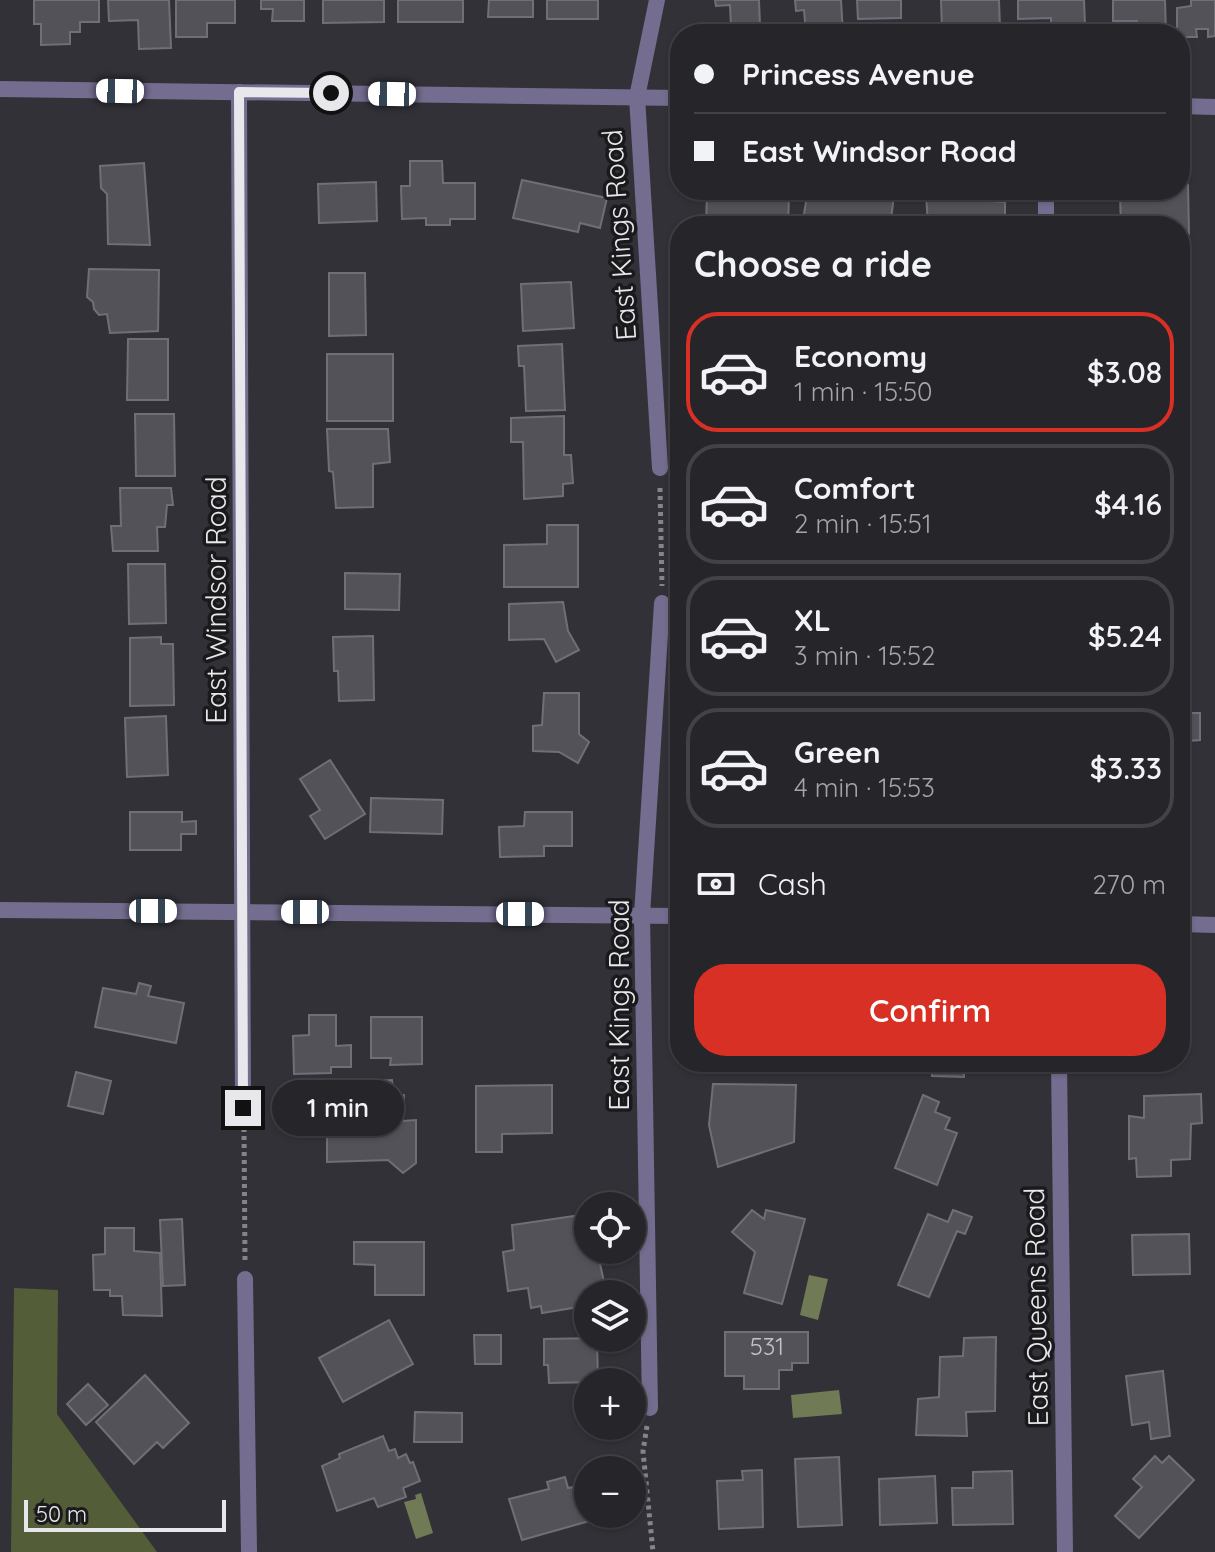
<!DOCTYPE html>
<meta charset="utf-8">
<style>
:root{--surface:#26252a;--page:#323136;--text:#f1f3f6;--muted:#a4a5a8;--line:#424247;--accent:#d93025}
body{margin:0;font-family:Quicksand,sans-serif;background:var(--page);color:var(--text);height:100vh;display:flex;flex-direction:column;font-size:30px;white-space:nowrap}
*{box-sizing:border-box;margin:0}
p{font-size:26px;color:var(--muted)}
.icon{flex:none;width:44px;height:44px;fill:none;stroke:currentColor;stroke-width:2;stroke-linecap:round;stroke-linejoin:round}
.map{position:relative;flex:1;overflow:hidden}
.details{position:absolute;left:670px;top:216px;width:520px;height:856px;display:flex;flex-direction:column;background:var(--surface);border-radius:32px;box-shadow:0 2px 6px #0004,0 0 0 2px var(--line)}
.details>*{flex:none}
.hud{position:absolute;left:670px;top:24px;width:520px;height:176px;border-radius:32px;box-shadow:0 2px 6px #0004,0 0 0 2px var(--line);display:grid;align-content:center;height:176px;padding:0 24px;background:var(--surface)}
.fabs{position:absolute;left:574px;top:1192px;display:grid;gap:16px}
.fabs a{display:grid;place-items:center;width:72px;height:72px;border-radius:50%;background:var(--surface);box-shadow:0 2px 6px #0004,0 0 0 2px var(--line);font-size:40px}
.scale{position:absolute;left:24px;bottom:20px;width:202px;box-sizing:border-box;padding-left:8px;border:4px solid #e8e8ec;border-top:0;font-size:22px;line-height:28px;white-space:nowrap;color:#e8e8ec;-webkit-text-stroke:6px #1a191c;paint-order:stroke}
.end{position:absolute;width:36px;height:36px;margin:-18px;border:10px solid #e8e8ec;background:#111;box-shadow:0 0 0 4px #111}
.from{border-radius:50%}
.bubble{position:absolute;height:56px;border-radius:28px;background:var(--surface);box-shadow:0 2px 6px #0004,0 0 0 2px var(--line);font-size:26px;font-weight:600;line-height:56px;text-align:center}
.car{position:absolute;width:24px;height:48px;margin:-24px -12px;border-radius:10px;box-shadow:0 0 6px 2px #0007;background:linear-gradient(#fff 24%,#345 0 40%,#fff 0 76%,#345 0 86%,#fff 0)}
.hud b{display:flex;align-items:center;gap:28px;height:76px;font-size:30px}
.hud b+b{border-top:2px solid var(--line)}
.hud i{width:20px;height:20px;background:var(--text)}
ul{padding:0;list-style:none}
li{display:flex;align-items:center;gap:24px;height:120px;margin:0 16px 12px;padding:0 8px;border:4px solid var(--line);border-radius:32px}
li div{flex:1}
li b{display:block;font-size:30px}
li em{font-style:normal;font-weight:600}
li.on{border-color:var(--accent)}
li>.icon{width:72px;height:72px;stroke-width:1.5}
h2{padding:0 24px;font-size:36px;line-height:96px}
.pay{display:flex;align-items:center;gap:20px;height:88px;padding:0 24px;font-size:30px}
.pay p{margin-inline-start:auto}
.action{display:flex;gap:16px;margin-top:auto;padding:16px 24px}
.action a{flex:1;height:92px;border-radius:32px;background:var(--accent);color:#fff;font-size:32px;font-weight:600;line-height:92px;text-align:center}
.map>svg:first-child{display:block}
</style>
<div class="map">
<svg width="1215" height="1552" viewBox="0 0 1215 1552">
<rect width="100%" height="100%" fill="#323138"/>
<path fill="#535d38" d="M14,1288L58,1290L57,1414L157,1552H11Z"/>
<g fill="#707b55">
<path d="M809,1275L828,1279L818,1320L800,1315Z"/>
<path d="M839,1390L842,1414L793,1418L791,1395Z"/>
<path d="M421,1493L433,1533L416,1539L404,1502L416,1499L415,1495Z"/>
</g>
<g fill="#535259" stroke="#706e76" stroke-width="2">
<path d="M34,0H99V22H80V32H70V44L41,45V24H34Z"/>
<path d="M108,0H169L171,48L139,49L138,20L109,21Z"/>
<path d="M176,0H235V23H207V37H176Z"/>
<path d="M261,0H304V21H272L273,9H261Z"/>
<path d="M323,0H384V22L323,23Z"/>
<rect x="398" y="0" width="65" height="22"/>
<path d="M489,0H533V17H488Z"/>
<rect x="547" y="0" width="51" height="19"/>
<path d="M715,0H759L760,26L731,27L730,5L716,6Z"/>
<path d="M795,0H841L843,34H806L804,10L796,11Z"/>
<path d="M857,0H901V18L858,19Z"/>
<path d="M941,0H999L1000,28L942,30Z"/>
<path d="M1018,0H1084L1085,25L1051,26V18L1018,19Z"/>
<path d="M1113,0H1165L1166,34H1138L1137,21H1113Z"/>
<path d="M1191,0H1215V36L1208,37V29H1196L1197,37H1180V34H1177V8L1191,6Z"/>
<path d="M410,161H442L443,183H475V219H450V225H426V218L402,219L401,186H410Z"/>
<path d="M144,163L150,245L108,244L107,194L101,188L100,166Z"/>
<path d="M522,180L607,198L600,228L580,223L578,232L513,218Z"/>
<path d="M376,182L377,221L319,223L318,184Z"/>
<path d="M1188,185L1189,234H1180V226H1121L1120,196H1133V190L1164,192V190H1180V186Z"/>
<path d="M808,190H851L894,196L890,226H842L803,220Z"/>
<path d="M990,192V201L1005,202V226H919L928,225L926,194Z"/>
<path d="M707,193L789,195L788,226H706Z"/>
<path d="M89,269L159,270L158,331L110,333L107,314L99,315L94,309L93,302L87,297Z"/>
<path d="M329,273H365L366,335L329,336Z"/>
<path d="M571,282L574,328L523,331L521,284Z"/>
<path d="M128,339H168V400H127Z"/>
<path d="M562,344L565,410L526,411L524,366H519L518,346Z"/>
<rect x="327" y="354" width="66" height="67"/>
<path d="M135,414H174L175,476H136Z"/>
<path d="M564,416V455H571L573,483L563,484V496L524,499L523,442H511V418Z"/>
<path d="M327,429H388L390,462L373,464V507L336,508L333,472L329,471Z"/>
<path d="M120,488H171L173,505H167L165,527H157L158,551H113L111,526H121Z"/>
<path d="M547,525H578V587H504V545L547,544Z"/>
<path d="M128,564H165L166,623L129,624Z"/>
<path d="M345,573L400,574L399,610L345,609Z"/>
<path d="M563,602L568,631L579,650L556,662L544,639L509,640V604Z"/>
<path d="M373,636L374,700L339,701L338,671H334L333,637Z"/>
<path d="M161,637V644H173L174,705L130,706V638Z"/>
<path d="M1180,679H1188L1190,713H1200V740L1188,741L1189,759H1180Z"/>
<path d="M544,693H579V734L589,742L578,763L559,752L533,751V726L542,725Z"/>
<path d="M166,716L168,775L127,777L125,718Z"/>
<path d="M330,760L365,814L325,839L310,816L320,810L300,779Z"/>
<path d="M371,798L443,800L442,834L370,832Z"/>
<path d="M130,812H182V822L196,821V834H181V850H130Z"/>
<path d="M525,812H572V846H544V856L500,857L499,827L524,826Z"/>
<path d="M1180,820H1183L1185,843H1180Z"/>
<path d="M139,983L151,986L148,996L184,1003L176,1043L95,1027L103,988L136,994Z"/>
<path d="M309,1015H336V1046L351,1045V1067H331V1073L294,1074L293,1036L309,1035Z"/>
<path d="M371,1017H422V1064L390,1065L391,1058H371Z"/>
<path d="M933,1062H964V1077L932,1076Z"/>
<path d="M76,1072L111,1081L103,1114L68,1106Z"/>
<path d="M392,1080L394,1096L404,1095L403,1121L416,1120V1163L403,1173L388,1160L327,1162V1101H337L335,1083Z"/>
<path d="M713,1084L796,1085L794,1142L718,1167L709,1125Z"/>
<path d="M552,1085V1133L502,1134V1152H476V1086Z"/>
<path d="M1201,1094L1202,1123L1191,1124L1190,1159L1171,1160V1176L1137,1177L1136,1158L1129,1159V1116L1144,1118V1096Z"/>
<path d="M923,1095L939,1102L935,1112L950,1118L945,1129L957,1133L937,1185L895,1168Z"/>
<path d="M752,1210L764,1219L766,1210L805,1219L782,1304L744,1293L755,1252L732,1232Z"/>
<path d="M953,1210L972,1217L965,1234L957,1231L929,1297L898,1285L928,1214L948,1222Z"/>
<path d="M588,1214V1250H597L604,1282L592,1284L593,1294H588V1298L577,1299L579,1307L542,1313L541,1306L531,1308L528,1288L508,1291L503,1252L514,1250L512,1225Z"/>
<path d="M182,1219L185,1285L163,1286L160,1220Z"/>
<path d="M105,1228H134V1251L160,1253L162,1316L123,1315L122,1296H110V1290H94L93,1255L105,1254Z"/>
<path d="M1189,1234L1190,1274L1133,1275L1132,1235Z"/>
<path d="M354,1242H424V1295H375V1265L354,1264Z"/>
<path d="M389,1320L413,1364L343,1402L319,1358Z"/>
<path d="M725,1332H808V1363H792V1370H779V1389H744V1376H725Z"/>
<path d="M474,1335H501V1364H475Z"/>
<path d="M996,1337L995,1411L966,1412L967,1436L916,1435L918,1399L939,1397L940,1357L963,1356L964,1338Z"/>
<path d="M597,1338L598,1382L549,1383L548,1365H544V1339Z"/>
<path d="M1163,1371L1170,1436L1151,1439L1149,1422L1132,1425L1126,1376Z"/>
<path d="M145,1375L189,1423L163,1448L157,1442L134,1464L96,1422Z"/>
<path d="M88,1384L108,1405L86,1425L67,1404Z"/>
<path d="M415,1412L462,1413V1442H414Z"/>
<path d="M383,1436L389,1451L395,1449L398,1458L406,1454L410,1463L413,1462L420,1481L403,1488L406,1497L378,1507L374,1498L337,1511L322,1466L340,1458L339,1454Z"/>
<path d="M1155,1456L1162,1463L1169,1456L1194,1480L1139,1538L1115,1516L1142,1487L1133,1479Z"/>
<path d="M839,1457L842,1525L798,1527L795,1459Z"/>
<path d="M762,1470L763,1527L719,1529L717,1481L743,1480L742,1471Z"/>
<path d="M1012,1471L1013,1524L953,1525L952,1488H973V1472Z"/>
<path d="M935,1476L937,1523L880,1525L879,1479Z"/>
<path d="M565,1477L568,1488L574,1487L575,1490L588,1486V1514H598L600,1518L522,1540L509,1499L549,1489L547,1482Z"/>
</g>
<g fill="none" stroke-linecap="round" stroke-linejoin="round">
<g stroke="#85848a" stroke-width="5" stroke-dasharray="4 4" stroke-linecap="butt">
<path d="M660,488L662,586"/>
<path d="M244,1128L245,1262"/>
<path d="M647,1426L643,1451L653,1552"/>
</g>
<g stroke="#746d8f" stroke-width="16">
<path d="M657,0L637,97L660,468"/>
<path d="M0,89L680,98"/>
<path d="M239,92L243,1108"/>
<path d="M1180,106L1215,107"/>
<path d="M1046,190V226"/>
<path d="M0,910L680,916"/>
<path d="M1180,924L1215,925"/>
<path d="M1059,1062L1065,1552"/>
<path d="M245,1279L249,1552"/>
<path d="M650,1408L642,915L662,603"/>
</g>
</g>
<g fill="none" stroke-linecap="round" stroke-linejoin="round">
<path stroke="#e8e8ec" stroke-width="10" d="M243,1108L239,92L331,93"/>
</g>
<g text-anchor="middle" stroke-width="7" stroke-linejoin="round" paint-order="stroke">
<g font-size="24" fill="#c3c2c7">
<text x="767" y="1355">531</text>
</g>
<g font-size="28" fill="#e8e8ec" stroke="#1a191c">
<text transform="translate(619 235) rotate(-94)" y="10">East Kings Road</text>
<text transform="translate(216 600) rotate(-90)" y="10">East Windsor Road</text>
<text transform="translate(619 1005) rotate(-90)" y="10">East Kings Road</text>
<text transform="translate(1036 1307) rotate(-91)" y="10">East Queens Road</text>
</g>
</g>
</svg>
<div class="fabs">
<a><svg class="icon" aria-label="locate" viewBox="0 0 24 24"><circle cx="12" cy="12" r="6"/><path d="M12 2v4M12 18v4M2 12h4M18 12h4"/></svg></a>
<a><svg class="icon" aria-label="layers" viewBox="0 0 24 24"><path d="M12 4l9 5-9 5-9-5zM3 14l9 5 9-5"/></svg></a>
<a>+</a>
<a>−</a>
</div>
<div class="scale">50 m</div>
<i class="end from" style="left:331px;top:93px"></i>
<i class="end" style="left:243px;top:1108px"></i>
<div class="bubble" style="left:272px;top:1080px;width:132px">1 min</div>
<i class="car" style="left:120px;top:91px;rotate:271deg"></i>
<i class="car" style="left:392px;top:94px;rotate:271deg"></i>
<i class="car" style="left:153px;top:911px;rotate:90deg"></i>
<i class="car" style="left:305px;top:912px;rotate:270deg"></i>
<i class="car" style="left:520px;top:914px;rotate:90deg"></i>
<div class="hud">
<b><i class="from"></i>Princess Avenue</b>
<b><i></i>East Windsor Road</b>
</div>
<section class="details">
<h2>Choose a ride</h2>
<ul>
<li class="on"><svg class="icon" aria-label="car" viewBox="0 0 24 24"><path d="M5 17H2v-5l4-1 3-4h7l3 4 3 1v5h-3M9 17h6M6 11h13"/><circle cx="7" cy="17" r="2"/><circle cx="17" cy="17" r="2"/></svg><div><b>Economy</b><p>1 min · 15:50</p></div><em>$3.08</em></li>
<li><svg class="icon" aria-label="car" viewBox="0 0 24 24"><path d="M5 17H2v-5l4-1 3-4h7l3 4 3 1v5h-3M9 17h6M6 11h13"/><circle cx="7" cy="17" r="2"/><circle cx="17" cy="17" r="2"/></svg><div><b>Comfort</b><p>2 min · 15:51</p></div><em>$4.16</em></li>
<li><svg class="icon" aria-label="car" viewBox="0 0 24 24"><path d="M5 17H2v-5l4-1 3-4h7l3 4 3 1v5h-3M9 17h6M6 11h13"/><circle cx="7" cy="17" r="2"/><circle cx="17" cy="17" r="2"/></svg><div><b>XL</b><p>3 min · 15:52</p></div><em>$5.24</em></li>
<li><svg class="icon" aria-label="car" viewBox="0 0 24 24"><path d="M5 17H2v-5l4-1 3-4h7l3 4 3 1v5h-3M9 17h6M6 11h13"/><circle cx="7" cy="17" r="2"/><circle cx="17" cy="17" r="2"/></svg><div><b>Green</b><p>4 min · 15:53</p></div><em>$3.33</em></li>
</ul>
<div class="pay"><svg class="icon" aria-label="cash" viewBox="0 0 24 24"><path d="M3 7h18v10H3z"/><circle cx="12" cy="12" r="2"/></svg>Cash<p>270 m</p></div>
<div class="action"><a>Confirm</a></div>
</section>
</div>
